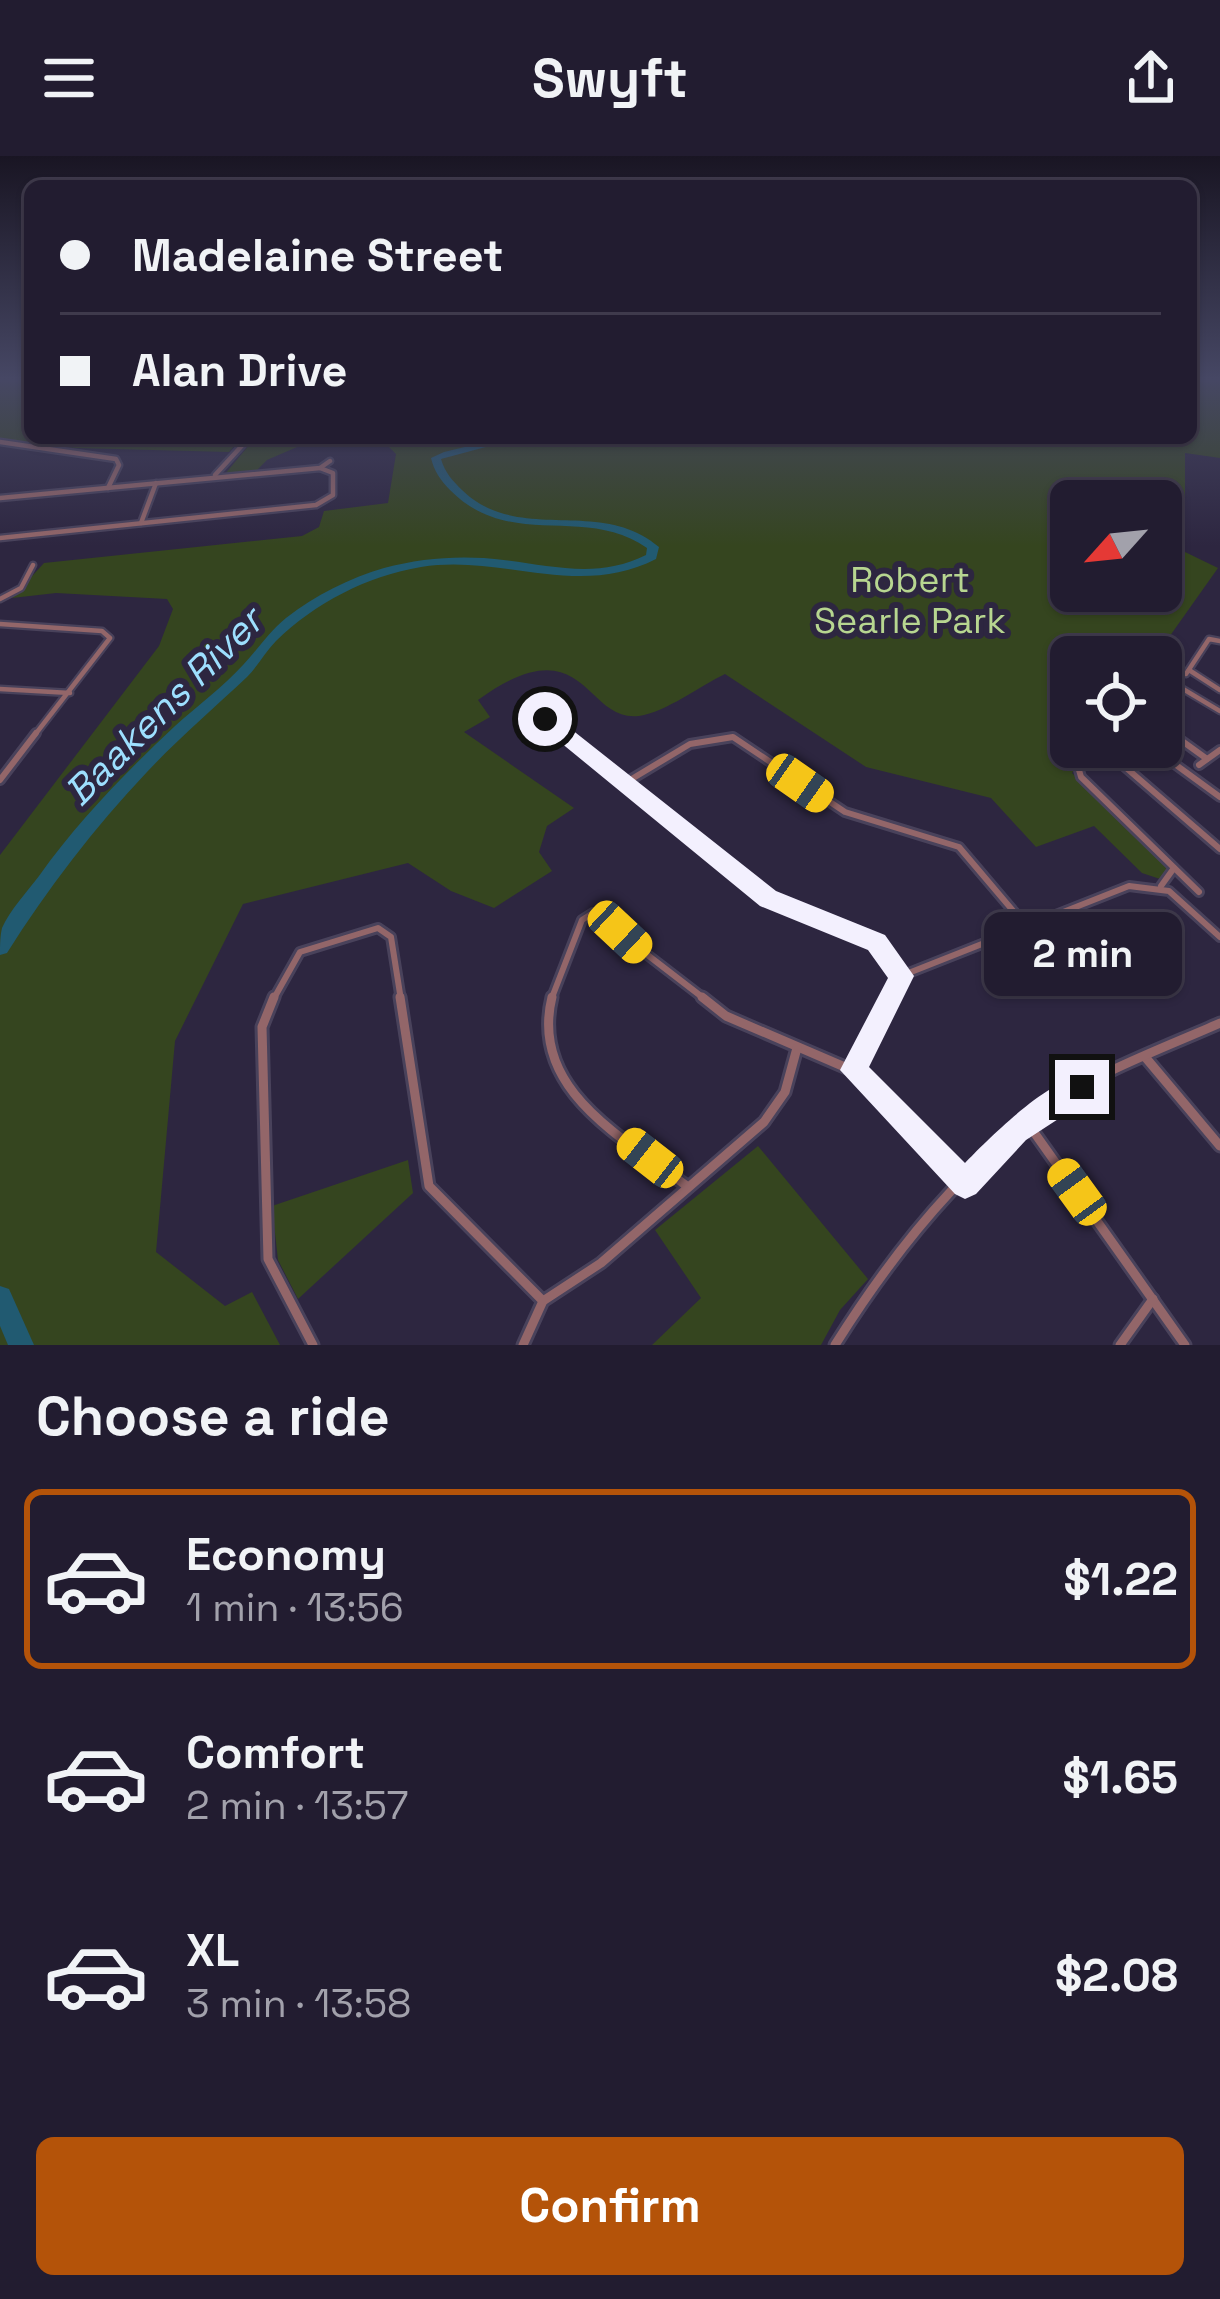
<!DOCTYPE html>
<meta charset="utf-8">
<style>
:root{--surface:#221c30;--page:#2e293c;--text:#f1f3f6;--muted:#a2a1ab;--line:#3f3a4c;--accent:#b45309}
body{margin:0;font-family:"Space Grotesk",sans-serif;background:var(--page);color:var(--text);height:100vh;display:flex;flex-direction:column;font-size:45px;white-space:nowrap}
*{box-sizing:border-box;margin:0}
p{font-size:39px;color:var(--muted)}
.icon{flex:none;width:66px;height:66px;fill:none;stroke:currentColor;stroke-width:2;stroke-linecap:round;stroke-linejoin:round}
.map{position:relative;height:1189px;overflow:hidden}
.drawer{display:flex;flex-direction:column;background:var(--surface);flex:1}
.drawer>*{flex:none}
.guide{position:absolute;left:24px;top:24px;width:1173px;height:264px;border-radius:18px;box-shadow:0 3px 9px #0004,0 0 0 3px var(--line);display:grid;align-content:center;height:264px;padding:0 36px;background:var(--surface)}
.needle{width:78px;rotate:243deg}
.buttons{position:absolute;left:1050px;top:324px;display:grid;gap:24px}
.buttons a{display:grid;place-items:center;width:132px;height:132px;border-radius:18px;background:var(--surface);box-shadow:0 3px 9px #0004,0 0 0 3px var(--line);font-size:60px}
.end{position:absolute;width:54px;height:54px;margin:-27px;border:15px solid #f3f0fe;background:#111;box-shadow:0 0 0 6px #111}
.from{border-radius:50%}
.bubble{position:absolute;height:84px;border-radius:18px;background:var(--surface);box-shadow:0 3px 9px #0004,0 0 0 3px var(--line);font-size:39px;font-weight:700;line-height:84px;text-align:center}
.car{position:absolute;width:36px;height:72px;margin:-36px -18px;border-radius:15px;box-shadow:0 0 9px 3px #0007;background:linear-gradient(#f5c518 24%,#345 0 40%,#f5c518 0 76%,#345 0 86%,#f5c518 0)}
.guide b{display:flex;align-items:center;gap:42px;height:114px;font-size:45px}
.guide b+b{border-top:3px solid var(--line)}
.guide i{width:30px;height:30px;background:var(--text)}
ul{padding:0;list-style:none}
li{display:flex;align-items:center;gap:36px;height:180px;margin:0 24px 18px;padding:0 12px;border:6px solid transparent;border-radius:18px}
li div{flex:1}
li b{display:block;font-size:45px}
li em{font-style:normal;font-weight:700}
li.on{border-color:var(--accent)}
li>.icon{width:108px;height:108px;stroke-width:1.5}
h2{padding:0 36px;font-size:54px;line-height:144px}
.button{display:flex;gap:24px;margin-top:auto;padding:24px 36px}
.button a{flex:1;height:138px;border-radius:18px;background:var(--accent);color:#fff;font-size:48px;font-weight:700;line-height:138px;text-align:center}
header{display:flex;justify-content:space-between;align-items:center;height:156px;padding:0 36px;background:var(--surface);font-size:54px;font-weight:700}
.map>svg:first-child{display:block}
</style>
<header><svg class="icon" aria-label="menu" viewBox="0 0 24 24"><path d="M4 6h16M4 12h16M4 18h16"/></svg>Swyft<svg class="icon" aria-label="share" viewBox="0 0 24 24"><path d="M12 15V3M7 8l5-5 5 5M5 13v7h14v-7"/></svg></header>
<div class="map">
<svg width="1220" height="1189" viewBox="0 0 1220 1189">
<rect width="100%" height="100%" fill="#2d2640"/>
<g fill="#35451f" fill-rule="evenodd">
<path d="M0,224H30V282H241L229,296L76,292L0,283Z"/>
<path d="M1191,224H1220V302L1185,297V396L1218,412L1155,501H1071V591H1090L1072,617L1168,710L1163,724L1142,717L1094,670L1036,691L991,642L866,611L725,518C700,530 666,556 639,560C584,567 586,466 478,544L490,561L464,576L574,652L547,670L539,696L552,715L494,752L451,735L408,707L243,748L175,885L156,1096L225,1150L252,1136L280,1189H0V699L159,490L173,453L167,443L56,437L12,442L44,407L302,380L319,371L324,355L388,347L396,298L380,282H1191ZM1071,345H1161V435H1071Z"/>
<path d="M255,282H318L267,304L256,315L225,318Z"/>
<path d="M758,990L868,1123L840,1154L821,1189H652L701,1142L655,1074Z"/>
<path d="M408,1004L413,1037L298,1143L278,1104L272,1050Z"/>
</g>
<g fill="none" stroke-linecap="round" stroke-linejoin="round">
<path stroke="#215a71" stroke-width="3" d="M278,289L285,282"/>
<g fill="#215a71" fill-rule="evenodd">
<path d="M502,282H519L441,303C445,317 453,325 462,334C518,389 600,340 659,391L656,403C578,443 503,398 421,411C367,420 315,447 276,485C265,496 258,510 247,521C214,552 179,582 147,616C94,672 48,732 7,797L0,799C0,791 0,780 2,772C10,754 27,736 39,720C78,665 126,616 175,570C197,550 223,531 243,509C258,493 269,476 286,462C315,439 350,422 384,412C417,403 450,400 484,402C540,406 593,426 646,399L647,392C585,348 510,395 450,334C441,325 434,315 431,302L444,296Z"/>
<path d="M0,1130L9,1133L34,1189H8L0,1170Z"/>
</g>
<g stroke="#49425b" stroke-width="9">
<g id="street-far2">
<path d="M0,286L116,303L119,309L108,332"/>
<path d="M215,319L249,282"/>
<path d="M0,342L320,312L330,305"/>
<path d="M141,367L156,327"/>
<path d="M0,382L316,349L333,339V317L320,312"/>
<path d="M0,443L21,432L33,409"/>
<path d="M0,468L102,475L110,482L34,580"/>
<path d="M1189,514L1220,534"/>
<path d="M1186,518L1209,483L1220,485"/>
<path d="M0,533L70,537"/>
<path d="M1161,555L1183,533L1220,555"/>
<path d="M545,563L567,580"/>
<path d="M1161,570L1176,580"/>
</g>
</g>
<g stroke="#49425b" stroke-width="12">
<g id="street-far1">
<path d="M563,577L768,742L868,779L901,820"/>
<path d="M1171,577L1207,603"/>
<path d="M1095,591L1079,614L1081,621L1199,736"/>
<path d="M1102,591L1220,693"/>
<path d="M1135,591L1161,598L1220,641"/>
<path d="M1199,609L1220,594"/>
<path d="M0,624L36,577"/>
<path d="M625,627L690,588L733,581L845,656L959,691L1026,770"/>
<path d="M1161,730L1174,712"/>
<path d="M273,844L300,796L378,772L391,781L401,844"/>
<path d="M551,844L582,764L593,757L706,844"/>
<path d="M889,844L901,820L1129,730L1169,735L1220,781"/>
</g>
</g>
<g stroke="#49425b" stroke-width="15">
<g id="street">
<path d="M274,841L262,871L268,1103L313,1189"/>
<path d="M400,841L429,1030L543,1145"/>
<path d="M552,841C529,935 625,982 688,1031"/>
<path d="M702,841L726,860L854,915L965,1028"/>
<path d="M1146,902L1220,990"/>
<path d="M854,915L890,841"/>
<path d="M1026,965L1185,1189"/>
<path d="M523,1189L543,1145L601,1107L764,966L785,936L797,892"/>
<path d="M835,1189C889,1103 960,1012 1044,953C1097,916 1161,893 1220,867"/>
<path d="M1120,1189L1153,1143"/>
</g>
</g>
<use href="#street-far2" stroke="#936669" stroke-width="4.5"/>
<use href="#street-far1" stroke="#936669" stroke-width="6"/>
<use href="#street" stroke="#936669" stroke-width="9"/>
</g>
<linearGradient id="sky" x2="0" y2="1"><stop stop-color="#191523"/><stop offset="0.57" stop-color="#464764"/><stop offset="1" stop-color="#464764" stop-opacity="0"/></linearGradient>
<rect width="1220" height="390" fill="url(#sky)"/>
<path fill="#f3f0fe" d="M538,558H552L776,735L885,779L914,820L869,911L965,1007C986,985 1061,909 1092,922V941L1026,984L976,1038L965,1043L955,1038L840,914L888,822L868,794L760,750L538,568Z"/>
<g text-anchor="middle" stroke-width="12" stroke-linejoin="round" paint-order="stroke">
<g font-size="36" fill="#b7d690" stroke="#2d2640">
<text x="910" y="436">Robert<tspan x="910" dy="41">Searle Park</tspan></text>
</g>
<g font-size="39" font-style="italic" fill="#9ddffe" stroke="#2d2640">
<text transform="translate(163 550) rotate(-45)" y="14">Baakens River</text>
</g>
</g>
</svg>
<div class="buttons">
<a><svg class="needle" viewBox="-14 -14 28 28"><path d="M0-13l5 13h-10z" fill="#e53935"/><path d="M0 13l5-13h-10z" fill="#a2a1ab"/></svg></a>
<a><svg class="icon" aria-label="locate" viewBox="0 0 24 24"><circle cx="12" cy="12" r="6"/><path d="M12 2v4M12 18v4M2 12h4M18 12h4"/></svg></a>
</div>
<i class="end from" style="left:545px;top:563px"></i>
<i class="end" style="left:1082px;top:931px"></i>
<div class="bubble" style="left:984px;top:756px;width:198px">2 min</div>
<i class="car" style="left:800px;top:627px;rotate:125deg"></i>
<i class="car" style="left:620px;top:776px;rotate:133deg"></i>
<i class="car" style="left:650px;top:1002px;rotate:308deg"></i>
<i class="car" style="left:1077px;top:1036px;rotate:324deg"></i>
<div class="guide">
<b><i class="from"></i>Madelaine Street</b>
<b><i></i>Alan Drive</b>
</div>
</div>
<section class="drawer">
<h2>Choose a ride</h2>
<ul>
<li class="on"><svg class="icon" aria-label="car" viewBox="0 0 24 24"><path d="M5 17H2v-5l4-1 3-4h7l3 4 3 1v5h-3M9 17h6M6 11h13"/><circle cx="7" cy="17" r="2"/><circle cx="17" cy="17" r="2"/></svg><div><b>Economy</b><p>1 min · 13:56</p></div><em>$1.22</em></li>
<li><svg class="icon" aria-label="car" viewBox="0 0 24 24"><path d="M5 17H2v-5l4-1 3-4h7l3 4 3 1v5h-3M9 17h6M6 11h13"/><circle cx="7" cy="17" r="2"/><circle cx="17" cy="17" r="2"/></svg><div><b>Comfort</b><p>2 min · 13:57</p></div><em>$1.65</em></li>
<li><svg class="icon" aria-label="car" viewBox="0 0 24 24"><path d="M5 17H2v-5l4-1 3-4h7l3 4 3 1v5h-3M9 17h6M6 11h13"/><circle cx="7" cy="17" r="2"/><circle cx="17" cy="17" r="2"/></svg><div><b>XL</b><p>3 min · 13:58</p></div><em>$2.08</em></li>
</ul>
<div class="button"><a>Confirm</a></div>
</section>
